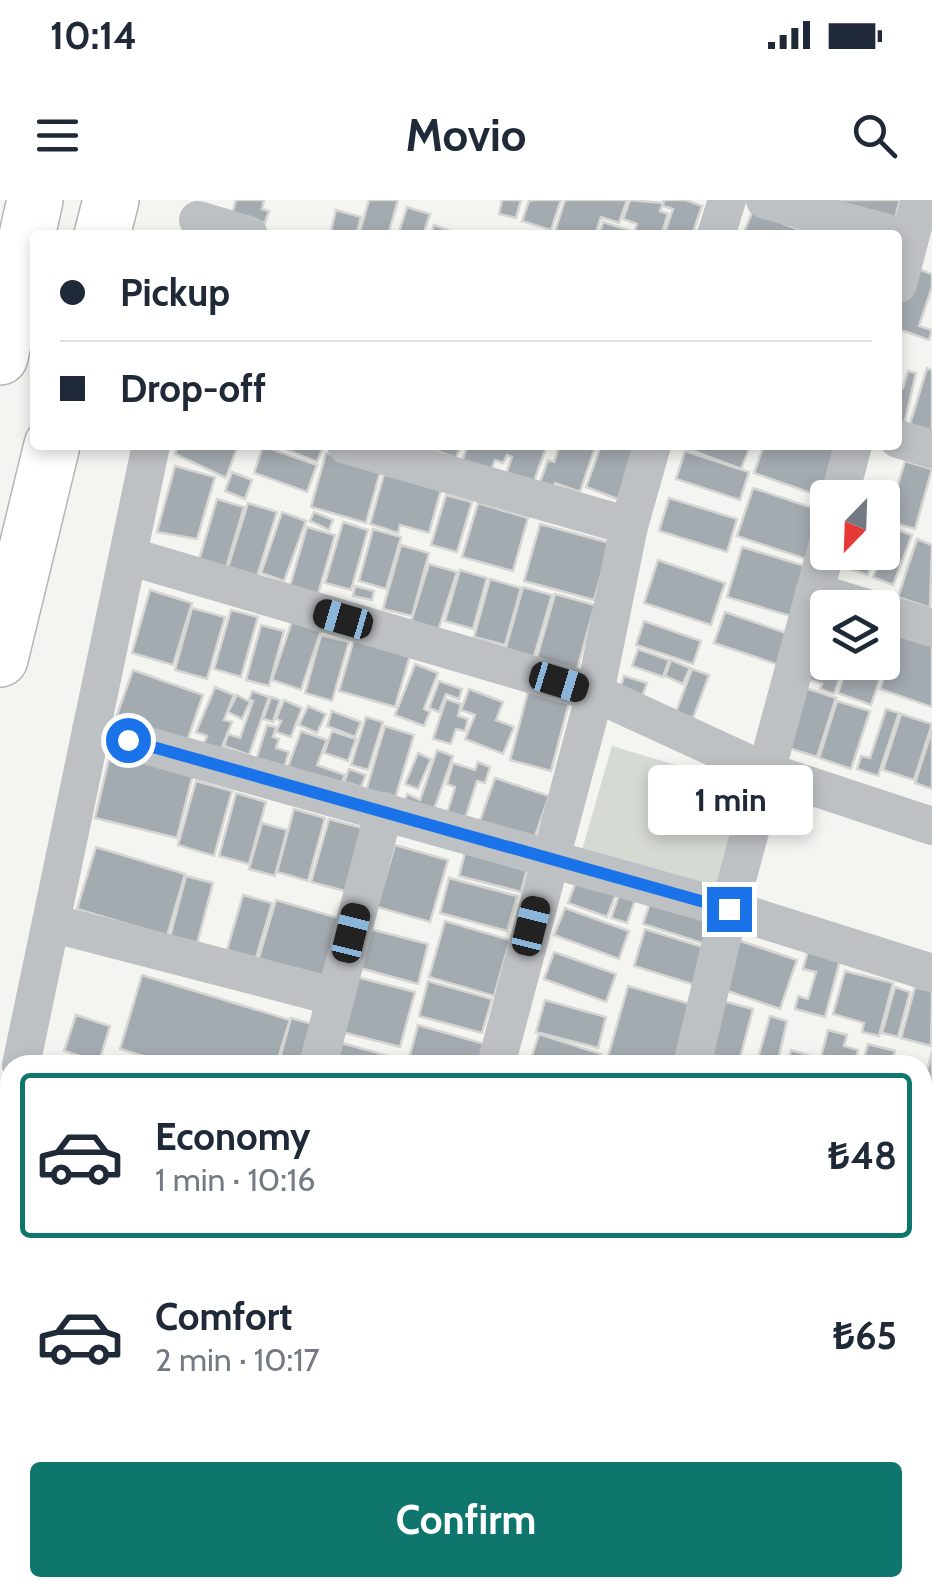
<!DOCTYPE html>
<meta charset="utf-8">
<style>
:root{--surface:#fff;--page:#f2f2f3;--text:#1f2937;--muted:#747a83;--line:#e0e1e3;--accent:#0f766e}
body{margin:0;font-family:Cabin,sans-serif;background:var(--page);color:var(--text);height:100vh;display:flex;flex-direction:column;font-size:38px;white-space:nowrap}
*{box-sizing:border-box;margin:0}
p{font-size:32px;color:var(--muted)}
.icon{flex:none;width:55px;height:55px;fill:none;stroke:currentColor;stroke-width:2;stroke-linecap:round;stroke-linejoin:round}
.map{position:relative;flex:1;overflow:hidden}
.drawer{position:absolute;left:0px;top:855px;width:932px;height:542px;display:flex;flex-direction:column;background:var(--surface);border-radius:30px 30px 0 0;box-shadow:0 5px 15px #0003}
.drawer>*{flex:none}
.guide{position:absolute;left:30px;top:30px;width:872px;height:220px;border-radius:10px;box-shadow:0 5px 15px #0003;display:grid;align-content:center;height:220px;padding:0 30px;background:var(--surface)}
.needle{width:65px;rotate:203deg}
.tools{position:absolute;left:810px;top:280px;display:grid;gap:20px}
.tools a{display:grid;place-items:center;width:90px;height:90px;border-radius:10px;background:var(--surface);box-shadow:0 5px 15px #0003;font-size:50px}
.end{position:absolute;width:45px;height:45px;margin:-22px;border:12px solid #1a73e8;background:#fff;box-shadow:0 0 0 5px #fff}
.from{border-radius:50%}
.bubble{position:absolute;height:70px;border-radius:10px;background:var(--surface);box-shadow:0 5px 15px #0003;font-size:32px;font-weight:800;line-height:70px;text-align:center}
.car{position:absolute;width:30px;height:60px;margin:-30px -15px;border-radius:12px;box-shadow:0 0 8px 2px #0007;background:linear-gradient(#222 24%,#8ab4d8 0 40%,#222 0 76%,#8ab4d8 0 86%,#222 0)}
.guide b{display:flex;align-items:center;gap:35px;height:95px;font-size:38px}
.guide b+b{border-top:2px solid var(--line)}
.guide i{width:25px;height:25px;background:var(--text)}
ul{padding:18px 0 0;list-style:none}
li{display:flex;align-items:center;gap:30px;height:165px;margin:0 20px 15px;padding:0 10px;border:5px solid transparent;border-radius:10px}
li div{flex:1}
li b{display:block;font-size:38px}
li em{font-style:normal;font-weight:800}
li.current{border-color:var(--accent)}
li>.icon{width:90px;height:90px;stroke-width:1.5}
.action{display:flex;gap:20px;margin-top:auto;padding:20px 30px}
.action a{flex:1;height:115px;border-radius:10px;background:var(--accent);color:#fff;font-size:40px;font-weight:800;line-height:115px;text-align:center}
.status{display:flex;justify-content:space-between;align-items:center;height:70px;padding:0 50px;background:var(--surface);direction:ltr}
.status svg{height:28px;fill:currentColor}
header{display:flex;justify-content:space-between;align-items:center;height:130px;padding:0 30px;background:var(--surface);font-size:45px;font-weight:800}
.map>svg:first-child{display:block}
</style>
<div class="status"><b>10:14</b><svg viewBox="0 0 49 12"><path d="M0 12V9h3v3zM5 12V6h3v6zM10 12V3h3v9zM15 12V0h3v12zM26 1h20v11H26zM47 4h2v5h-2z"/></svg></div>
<header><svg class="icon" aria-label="menu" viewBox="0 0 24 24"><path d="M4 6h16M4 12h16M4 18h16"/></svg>Movio<svg class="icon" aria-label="search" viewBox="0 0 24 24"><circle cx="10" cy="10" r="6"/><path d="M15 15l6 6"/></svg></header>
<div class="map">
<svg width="932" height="1396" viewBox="0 0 932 1396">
<rect width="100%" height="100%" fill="#f4f4f0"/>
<path fill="#d5dad2" d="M612,546L746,586L713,696L580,657Z"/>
<g fill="#a4abb0" stroke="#d5d5d3" stroke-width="2.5">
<path d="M236,0H264L262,9L269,11L265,23L232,14Z"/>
<path d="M369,0H398L388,35H359Z"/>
<path d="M502,0H521L516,18L499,14Z"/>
<path d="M535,0H561L551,30L522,21L529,1Z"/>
<path d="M565,0H627L619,23L601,17L595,35H554Z"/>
<path d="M630,0L663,3L660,11L668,14L661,35H633L637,24L623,19Z"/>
<path d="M664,0H686L702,6L692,35H664L673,9L663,6Z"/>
<path d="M839,0H900L893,26L837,10Z"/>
<path d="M407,7L430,14L423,35H398Z"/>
<path d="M336,10L361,17L356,35H330Z"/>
<path d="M752,12L814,35H743Z"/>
<path d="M603,22L631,31L630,35H599Z"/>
<path d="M434,25L461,35H431Z"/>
<path d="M910,66L932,74V87L919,126L932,130L929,140L898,129V105Z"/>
<path d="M927,168L932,170V231L910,224Z"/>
<path d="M908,171L916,173L903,229L898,227V186L903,188Z"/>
<path d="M178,245H238L226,278L175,254Z"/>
<path d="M275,245H318L323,247L317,262Z"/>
<path d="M432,245H461L456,258L431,249Z"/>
<path d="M468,245H547L533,284L506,274L512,257L507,255L503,263L495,260L488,277L460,267Z"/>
<path d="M560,245H596L580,292L555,283L549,297L536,293L548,260L554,262Z"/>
<path d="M601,245H636L620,300L586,287Z"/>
<path d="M690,245H739L749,249L741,269L688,249Z"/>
<path d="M764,245H824L842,251L825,298L754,273Z"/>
<path d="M263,246L317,265L307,292L254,273Z"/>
<path d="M685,251L749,272L740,300L676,279Z"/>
<path d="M326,253L381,269L366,323L311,307Z"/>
<path d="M905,261L932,269L915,329L887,321Z"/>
<path d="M175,266L215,277L197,339L157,332Z"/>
<path d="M232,272L252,280L245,299L225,291Z"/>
<path d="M384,274L441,290L429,333L400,325L398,333L370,324Z"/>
<path d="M753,288L822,311L806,359L737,336Z"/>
<path d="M446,295L472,302L457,352L431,345Z"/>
<path d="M669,298L737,319L727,352L659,331Z"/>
<path d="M217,299L244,307L226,368L199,360Z"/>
<path d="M248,303L277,312L255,383L226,374Z"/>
<path d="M478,303L528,318L513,371L462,357Z"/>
<path d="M282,312L306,321L284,381L261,373Z"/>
<path d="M314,312L333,320L329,330L310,321Z"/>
<path d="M343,322L368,330L351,390L325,383Z"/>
<path d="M540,324L610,343L594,400L524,381Z"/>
<path d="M307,327L335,335L318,394L290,386Z"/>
<path d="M893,328L912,335L893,385L873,377Z"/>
<path d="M373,329L401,337L386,389L359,381Z"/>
<path d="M917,339L932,345L930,408L898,397Z"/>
<path d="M401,345L429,353L412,416L383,409Z"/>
<path d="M742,347L805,366L790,416L727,397Z"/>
<path d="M837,352H875L868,375L849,369L852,357Z"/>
<path d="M658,360L725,383L711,425L644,403Z"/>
<path d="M429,364L457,372L438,431L411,422Z"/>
<path d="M460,370L487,378L473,429L445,421Z"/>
<path d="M490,379L521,388L505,445L474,437Z"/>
<path d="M355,386L374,391L372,400L353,396Z"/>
<path d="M523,387L552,395L533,460L505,451Z"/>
<path d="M150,390L192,403L173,465L132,453Z"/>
<path d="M555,394L595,405L576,473L536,461Z"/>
<path d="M192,408L225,417L207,479L175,470Z"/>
<path d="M231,410L258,417L241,477L214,469Z"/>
<path d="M725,412L789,434L779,465L714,443Z"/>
<path d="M292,421L321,431L301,490L272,480Z"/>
<path d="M644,421L701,441L693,464L636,445Z"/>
<path d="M820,421L828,424V462H846L834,494L820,489L822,484L800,477Z"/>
<path d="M261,425L284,431L269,486L246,480Z"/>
<path d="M356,432L412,449L395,507L339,491Z"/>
<path d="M899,432L932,436V507L880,489Z"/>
<path d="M321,435L349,442L332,501L305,493Z"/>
<path d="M882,448L890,450L871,505L838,493L848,462H882Z"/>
<path d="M638,449L669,460L663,477L632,466Z"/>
<path d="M671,460L690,468L683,484L665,476Z"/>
<path d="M415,464L438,473L424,509L430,512L424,526L395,515Z"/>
<path d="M692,469L709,475L693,518L676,512Z"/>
<path d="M133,470L203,495L184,550L113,526Z"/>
<path d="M624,476L647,483L640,503L618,496Z"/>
<path d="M439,481L462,489L459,499L446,494L439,512L429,508Z"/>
<path d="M530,484L571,495L551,571L510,560Z"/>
<path d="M215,487L234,495L224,520L232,522L218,557L201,550L207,536L196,532Z"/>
<path d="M802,487L836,498L817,557L782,546Z"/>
<path d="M469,489L503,502L496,520L514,527L503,554L465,539L475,515L461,510Z"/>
<path d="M252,491L269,497L249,555L224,546L228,534L240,538L253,501L249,500Z"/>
<path d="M237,495L250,502L242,519L228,512Z"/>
<path d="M271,497L280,500L273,522L263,519Z"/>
<path d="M446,499L461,504L458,516L468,519L465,531L456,529L451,544L433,539Z"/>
<path d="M284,500L302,508L291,537L276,532L281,521L276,519Z"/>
<path d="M837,501L870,511L851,569L819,558Z"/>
<path d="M308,506L326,514L317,533L299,525Z"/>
<path d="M886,509L899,513L878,576L857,569L861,556L870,558Z"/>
<path d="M332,511L361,522L355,537L327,526Z"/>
<path d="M901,514L932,524L914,580L883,570Z"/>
<path d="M366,517L383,522L368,570L351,565Z"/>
<path d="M267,525L276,527L273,537L279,539L276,548L289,552L282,574L254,566Z"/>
<path d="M385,526L414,535L395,599L366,591Z"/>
<path d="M932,530V589L915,583Z"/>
<path d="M301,531L327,540L317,565L345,575L340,588L286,572Z"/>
<path d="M332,531L356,539L348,561L324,553Z"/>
<path d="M111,550L194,570L177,638L95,618Z"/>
<path d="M437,550L453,556L431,618L403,607L407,594L420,600Z"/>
<path d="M418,553L431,559L418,589L405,584Z"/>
<path d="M478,562L490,567L485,583L477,581L463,625L447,613L455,587L447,584L453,563L475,570Z"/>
<path d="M349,569L366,575L361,587L344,582Z"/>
<path d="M495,578L549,596L532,645L478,626Z"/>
<path d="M196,581L232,591L214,656L178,645Z"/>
<path d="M236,593L266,602L249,664L219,656Z"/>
<path d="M294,609L325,618L308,681L277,672Z"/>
<path d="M329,619L362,628L345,691L311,682Z"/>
<path d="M262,623L287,630L275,676L249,669Z"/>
<path d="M469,637L531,654L521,692L459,676Z"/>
<path d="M395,645L448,660L430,722L377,707Z"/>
<path d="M96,647L185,674L167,736L77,709Z"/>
<path d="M580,671L619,686L607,717L568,703Z"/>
<path d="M186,676L213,683L197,744L170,737Z"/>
<path d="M449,678L517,696L507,731L440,713Z"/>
<path d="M622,687L638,692L627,723L611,718Z"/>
<path d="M653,693L715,713L705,744L643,724Z"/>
<path d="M243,695L272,703L256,758L227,750Z"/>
<path d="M276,700L342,719L325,780L258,761Z"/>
<path d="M565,708L629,731L619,759L554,735Z"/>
<path d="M445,721L510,740L494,796L429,777Z"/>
<path d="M370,729L428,744L418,784L360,768Z"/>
<path d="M645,729L709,749L698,786L634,766Z"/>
<path d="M735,739L797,760L780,809L719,788Z"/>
<path d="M808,751L840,760L825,817L795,809L798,796L808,799L816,772L803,769Z"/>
<path d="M554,752L616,774L606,802L544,779Z"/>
<path d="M845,771L893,783L879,836L862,832L864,823L833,814Z"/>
<path d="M142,775L290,820L276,865H173L120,849Z"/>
<path d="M357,777L415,792L400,847L342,832Z"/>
<path d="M428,781L492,799L482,833L419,816Z"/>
<path d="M628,786L694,805L677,865H624L607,860Z"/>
<path d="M895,787L910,792L898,837L882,833Z"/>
<path d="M915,787L932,791L931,846L901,838Z"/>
<path d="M545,800L606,817L598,848L536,832Z"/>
<path d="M719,800L753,809L739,862L704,853Z"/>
<path d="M76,815L110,826L99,862L64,851Z"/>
<path d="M770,816L787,821L777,865H745L748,856L758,858Z"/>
<path d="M291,818L312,824L301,865H278Z"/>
<path d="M418,825L485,844L479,865L408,862Z"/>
<path d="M828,830L847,835L844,846L858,850L854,865H819Z"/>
<path d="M539,834L601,854L597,865H529Z"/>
<path d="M342,843L396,858L394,865H336Z"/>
<path d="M868,844L895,851L891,865H862Z"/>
<path d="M791,850L818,858L816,865H787Z"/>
<path d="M932,852V891L922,888Z"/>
<path d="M922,896L932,899V922L922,919Z"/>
<path d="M922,949L932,952V1021L922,1018Z"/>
<path d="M9,1014L10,1015V1152L0,1150V1051Z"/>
<path d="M922,1031L932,1034V1081L922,1113Z"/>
<path d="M0,1163L10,1173V1225L0,1222Z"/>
<path d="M922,1172L932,1175V1215L927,1230L922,1228Z"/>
<path d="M0,1251L10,1254V1314L0,1311Z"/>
<path d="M924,1261L932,1264L930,1327L922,1324Z"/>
<path d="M929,1348L932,1349V1396H912L915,1388H922V1367Z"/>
<path d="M0,1349L7,1350L0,1381Z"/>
<path d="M10,1357V1388H168L167,1396H4Z"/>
<path d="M203,1388L234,1391L235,1388H258L296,1396H201Z"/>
<path d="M386,1388H430L428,1396H383Z"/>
<path d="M432,1388H468L465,1396H429Z"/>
<path d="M472,1388H507L504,1396H469Z"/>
<path d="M512,1388H541L566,1395L509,1396Z"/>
<path d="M715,1388H751L748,1396H712Z"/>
<path d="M753,1388H783L780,1396H750Z"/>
<path d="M785,1388H816L813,1396H783Z"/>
<path d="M822,1388H847L872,1396H820Z"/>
<path d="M886,1388H912L909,1396L883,1394Z"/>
</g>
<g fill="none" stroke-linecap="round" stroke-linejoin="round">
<g stroke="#b2b5b8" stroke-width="58">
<g id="highway">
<path d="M102,35L111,0"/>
<path d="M0,157L35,0"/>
<path d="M0,459L52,245"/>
</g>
</g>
<g stroke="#bdc1c4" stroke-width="38">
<path d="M765,0L895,35"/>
<path d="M198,20L249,35"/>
<path d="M716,35L727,0"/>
<path d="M898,84L920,0"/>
<path d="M898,239L932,249"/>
<path d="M346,245L629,326"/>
<path d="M839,298L853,245"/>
<path d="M128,356L595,493L765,571L932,626"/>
<path d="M814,392L867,408"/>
<path d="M882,412L932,428"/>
<path d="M91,530L729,709L932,773"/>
<path d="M51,723L336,797"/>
<path d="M21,865L151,245"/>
<path d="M318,865L384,611"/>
<path d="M496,865L595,493L629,326L652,245"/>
<path d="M692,865L729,709L828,343"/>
<path d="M922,936L932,939"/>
<path d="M0,966L10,918"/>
<path d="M0,993L10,996"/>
<path d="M922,1153L932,1156"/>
<path d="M0,1159L10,1162"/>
<path d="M0,1315L10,1318"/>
<path d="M922,1339L932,1342"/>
<path d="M306,1388L343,1396"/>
<path d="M590,1388L616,1396"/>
</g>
<use href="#highway" stroke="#fff" stroke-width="55"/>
</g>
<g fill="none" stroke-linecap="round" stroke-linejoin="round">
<path stroke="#1a73e8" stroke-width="12" d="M128,540L729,709"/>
</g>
</svg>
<div class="tools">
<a><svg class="needle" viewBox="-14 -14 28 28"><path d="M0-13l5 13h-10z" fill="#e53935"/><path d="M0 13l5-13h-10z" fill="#747a83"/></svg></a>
<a><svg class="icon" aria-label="layers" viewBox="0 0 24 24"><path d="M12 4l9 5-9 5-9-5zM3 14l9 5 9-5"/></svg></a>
</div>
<i class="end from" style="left:128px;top:540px"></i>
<i class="end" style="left:729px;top:709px"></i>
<div class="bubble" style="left:648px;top:565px;width:165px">1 min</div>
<i class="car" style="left:343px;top:419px;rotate:286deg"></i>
<i class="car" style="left:559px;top:482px;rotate:107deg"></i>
<i class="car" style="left:531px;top:726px;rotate:14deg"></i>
<i class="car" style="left:351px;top:733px;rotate:14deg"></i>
<div class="guide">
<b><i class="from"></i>Pickup</b>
<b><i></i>Drop-off</b>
</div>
<section class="drawer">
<ul>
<li class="current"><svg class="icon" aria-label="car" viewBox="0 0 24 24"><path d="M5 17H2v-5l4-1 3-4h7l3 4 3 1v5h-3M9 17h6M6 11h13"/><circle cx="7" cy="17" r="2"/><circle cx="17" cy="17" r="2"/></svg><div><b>Economy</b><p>1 min · 10:16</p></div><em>₺48</em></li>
<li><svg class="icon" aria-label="car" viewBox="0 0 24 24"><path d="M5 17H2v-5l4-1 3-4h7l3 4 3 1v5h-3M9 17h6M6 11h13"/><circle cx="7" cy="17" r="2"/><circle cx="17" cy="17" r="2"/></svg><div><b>Comfort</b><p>2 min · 10:17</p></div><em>₺65</em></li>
</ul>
<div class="action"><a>Confirm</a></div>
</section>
</div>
